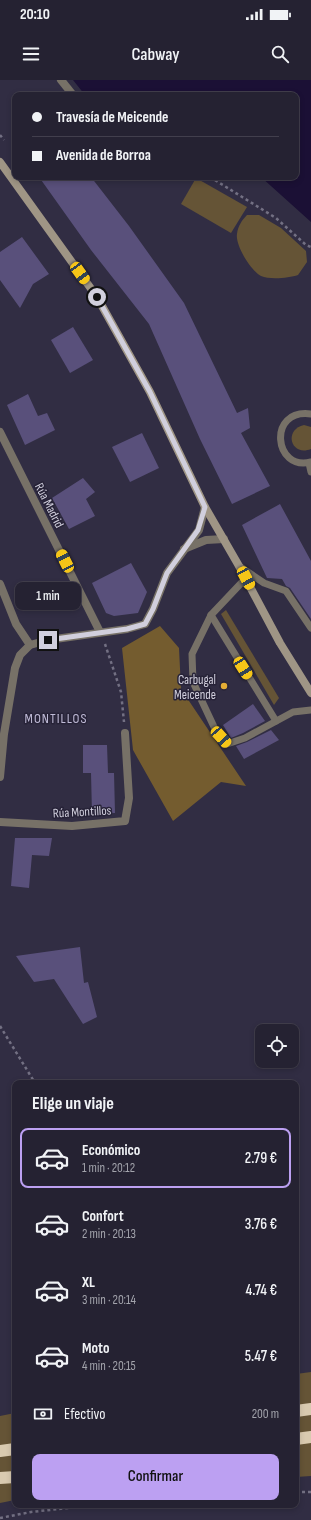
<!DOCTYPE html>
<html lang="es">
<meta charset="utf-8">
<style>
:root{--surface:#252232;--page:#312f3e;--text:#f1f3f6;--muted:#a3a4ac;--line:#423f4d;--accent:#bca0f2}
body{margin:0;font-family:"Sofia Sans Condensed",sans-serif;background:var(--page);color:var(--text);height:100vh;display:flex;flex-direction:column;font-size:15px;white-space:nowrap}
*{box-sizing:border-box;margin:0}
p{font-size:13px;color:var(--muted)}
.icon{flex:none;width:22px;height:22px;fill:none;stroke:currentColor;stroke-width:2;stroke-linecap:round;stroke-linejoin:round}
.map{position:relative;flex:1;overflow:hidden}
.sheet{position:absolute;left:12px;top:1000px;width:287px;height:428px;display:flex;flex-direction:column;background:var(--surface);border-radius:8px;box-shadow:0 2px 6px #0003,0 0 0 1px var(--line)}
.sheet>*{flex:none}
.top-card{position:absolute;left:12px;top:12px;width:287px;height:88px;border-radius:8px;box-shadow:0 2px 6px #0003,0 0 0 1px var(--line);display:grid;align-content:center;height:88px;padding:0 20px;background:var(--surface)}
.controls{position:absolute;left:255px;top:944px;display:grid;gap:8px}
.controls a{display:grid;place-items:center;width:44px;height:44px;border-radius:8px;background:var(--surface);box-shadow:0 2px 6px #0003,0 0 0 1px var(--line);font-size:20px}
.end{position:absolute;width:18px;height:18px;margin:-9px;border:5px solid #d1cfdd;background:#111;box-shadow:0 0 0 2px #111}
.from{border-radius:50%}
.bubble{position:absolute;height:28px;border-radius:8px;background:var(--surface);box-shadow:0 2px 6px #0003,0 0 0 1px var(--line);font-size:13px;font-weight:600;line-height:28px;text-align:center}
.car{position:absolute;width:12px;height:24px;margin:-12px -6px;border-radius:5px;box-shadow:0 0 3px 1px #0007;background:linear-gradient(#f5c518 24%,#345 0 40%,#f5c518 0 76%,#345 0 86%,#f5c518 0)}
.top-card b{display:flex;align-items:center;gap:14px;height:38px;font-size:15px}
.top-card b+b{border-top:1px solid var(--line)}
.top-card i{width:10px;height:10px;background:var(--text)}
ul{padding:0;list-style:none}
li{display:flex;align-items:center;gap:12px;height:60px;margin:0 8px 6px;padding:0 12px;border:2px solid transparent;border-radius:8px}
li div{flex:1}
li b{display:block;font-size:15px}
li em{font-style:normal;font-weight:600}
li.selected{border-color:var(--accent)}
li>.icon{width:36px;height:36px;stroke-width:1.5}
h2{padding:0 20px;font-size:18px;line-height:48px}
.pay{display:flex;align-items:center;gap:10px;height:44px;padding:0 20px;font-size:15px}
.pay p{margin-inline-start:auto}
.button{display:flex;gap:8px;margin-top:auto;padding:8px 20px}
.button a{flex:1;height:46px;border-radius:8px;background:var(--accent);color:#111;font-size:16px;font-weight:600;line-height:46px;text-align:center}
.status{display:flex;justify-content:space-between;align-items:center;height:28px;padding:0 20px;background:var(--surface);direction:ltr}
.status svg{height:11px;fill:currentColor}
header{display:flex;justify-content:space-between;align-items:center;height:52px;padding:0 20px;background:var(--surface);font-size:18px;font-weight:600}
.map>svg:first-child{display:block}
</style>
<div class="status"><b>20:10</b><svg viewBox="0 0 49 12"><path d="M0 12V9h3v3zM5 12V6h3v6zM10 12V3h3v9zM15 12V0h3v12zM26 1h20v11H26zM47 4h2v5h-2z"/></svg></div>
<header><svg class="icon" aria-label="menu" viewBox="0 0 24 24"><path d="M4 6h16M4 12h16M4 18h16"/></svg>Cabway<svg class="icon" aria-label="search" viewBox="0 0 24 24"><circle cx="10" cy="10" r="6"/><path d="M15 15l6 6"/></svg></header>
<div class="map">
<svg width="311" height="1440" viewBox="0 0 311 1440">
<rect width="100%" height="100%" fill="#312d43"/>
<g fill="#655436">
<path d="M196,98L247,127L231,153L181,124Z"/>
<path d="M247,135H259L281,148L306,171L307,182L298,195C289,198 270,200 261,196C251,191 235,165 237,154C238,146 242,140 247,135Z"/>
<path d="M304,345L311,347V369C291,377 283,350 304,345Z"/>
<path d="M226,530L279,618L274,625L221,534Z"/>
<path d="M311,1292V1396L296,1397V1294Z"/>
<path d="M15,1333V1420L0,1423V1336Z"/>
</g>
<path fill="#745c2f" d="M160,546L179,568L181,609L246,706L221,702L173,741L133,670L122,568Z"/>
<path fill="#1b1035" d="M73,0H311V142L261,97H296V15H85Z"/>
<g fill="#59507b">
<path d="M39,97H91L129,146L184,223L237,333L248,328L250,348L241,353L270,406L232,424L200,359L149,244L91,170Z"/>
<path d="M22,157L49,194L33,204L20,228L0,200V172Z"/>
<path d="M73,247L93,280L70,293L51,260Z"/>
<path d="M28,314L38,336L47,333L55,350L25,365L7,325Z"/>
<path d="M142,353L159,388L130,402L112,367Z"/>
<path d="M83,398L95,412L86,419L95,436L69,449L52,418Z"/>
<path d="M280,424L311,481V539L290,508L286,506L282,499L267,498L242,445Z"/>
<path d="M131,483L147,512L138,533L114,536L106,533L92,503Z"/>
<path d="M253,624L265,641L243,653L231,658L223,645Z"/>
<path d="M271,650L279,660L244,679L236,666L247,662Z"/>
<path d="M83,665H107L108,693H114L115,733L92,734L91,693H83Z"/>
<path d="M15,758H52L49,776L32,775L29,808L11,806Z"/>
<path d="M80,867L84,903L88,902L97,937L83,944L54,899L34,902L16,876Z"/>
</g>
<g fill="none" stroke-linecap="round" stroke-linejoin="round">
<g stroke="#737083" stroke-width="2.5" stroke-dasharray="3 3" stroke-linecap="butt">
<path d="M0,55L4,60"/>
<path d="M210,97L276,138L306,165L311,167"/>
<path d="M105,564L121,612L124,642"/>
<path d="M0,946L35,1003"/>
<path d="M296,1412H311"/>
<path d="M0,1438L31,1432L95,1425"/>
</g>
<g stroke="#777167" stroke-width="7">
<path d="M311,334C267,328 274,392 311,382"/>
<path d="M309,383L311,392"/>
<path d="M239,486L264,503L286,511L311,548"/>
<path d="M246,498L211,535L192,574L193,602L215,649L227,664L245,658L293,632L311,630"/>
<path d="M211,535L276,641"/>
</g>
<g stroke="#777167" stroke-width="8">
<path d="M61,0L73,15"/>
<path d="M0,352L100,552"/>
<path d="M184,469L206,460L224,459"/>
<path d="M0,504L16,544L30,565"/>
<path d="M0,697L4,654L15,588L20,575L30,565L48,560L127,549L145,544L153,529L167,493L199,450L205,427"/>
<path d="M0,742L72,746L125,741L129,718L125,653"/>
</g>
<path stroke="#9f9585" stroke-width="8" d="M0,82L97,217L150,312L205,427L239,486L280,563L311,613"/>
<g stroke="#d9cab0" stroke-width="12">
<path d="M296,1331L311,1329"/>
<path d="M296,1359L311,1357"/>
<path d="M0,1371L15,1369"/>
<path d="M0,1398L15,1397"/>
</g>
</g>
<g fill="none" stroke-linecap="round" stroke-linejoin="round">
<path stroke="#d1cfdd" stroke-width="5" d="M48,560L127,549L145,544L153,529L167,493L198,450L205,427L150,312L97,217"/>
</g>
<circle fill="#e4ad35" stroke="#272338" stroke-width="1.5" cx="224" cy="606" r="4"/>
<g text-anchor="middle" stroke-width="3" stroke-linejoin="round" paint-order="stroke">
<g font-size="13" fill="#d1cfdd" stroke="#272338">
<text transform="translate(50 425) rotate(63)" y="5">Rúa Madrid</text>
<text transform="translate(82 731) rotate(-3)" y="5">Rúa Montillos</text>
</g>
<g font-size="13" fill="#d1cfdd" stroke="#272338" text-anchor="end">
<text x="216" y="604">Carbugal<tspan x="216" dy="15">Meicende</tspan></text>
</g>
<g font-size="14" letter-spacing="1" fill="#c0bbd7" stroke="#272338">
<text x="56" y="643">MONTILLOS</text>
</g>
</g>
</svg>
<div class="controls">
<a><svg class="icon" aria-label="locate" viewBox="0 0 24 24"><circle cx="12" cy="12" r="6"/><path d="M12 2v4M12 18v4M2 12h4M18 12h4"/></svg></a>
</div>
<i class="end from" style="left:97px;top:217px"></i>
<i class="end" style="left:48px;top:560px"></i>
<div class="bubble" style="left:15px;top:502px;width:66px">1 min</div>
<i class="car" style="left:80px;top:193px;rotate:144deg"></i>
<i class="car" style="left:65px;top:481px;rotate:333deg"></i>
<i class="car" style="left:246px;top:498px;rotate:152deg"></i>
<i class="car" style="left:243px;top:588px;rotate:148deg"></i>
<i class="car" style="left:221px;top:657px;rotate:138deg"></i>
<div class="top-card">
<b><i class="from"></i>Travesía de Meicende</b>
<b><i></i>Avenida de Borroa</b>
</div>
<section class="sheet">
<h2>Elige un viaje</h2>
<ul>
<li class="selected"><svg class="icon" aria-label="car" viewBox="0 0 24 24"><path d="M5 17H2v-5l4-1 3-4h7l3 4 3 1v5h-3M9 17h6M6 11h13"/><circle cx="7" cy="17" r="2"/><circle cx="17" cy="17" r="2"/></svg><div><b>Económico</b><p>1 min · 20:12</p></div><em>2.79 €</em></li>
<li><svg class="icon" aria-label="car" viewBox="0 0 24 24"><path d="M5 17H2v-5l4-1 3-4h7l3 4 3 1v5h-3M9 17h6M6 11h13"/><circle cx="7" cy="17" r="2"/><circle cx="17" cy="17" r="2"/></svg><div><b>Confort</b><p>2 min · 20:13</p></div><em>3.76 €</em></li>
<li><svg class="icon" aria-label="car" viewBox="0 0 24 24"><path d="M5 17H2v-5l4-1 3-4h7l3 4 3 1v5h-3M9 17h6M6 11h13"/><circle cx="7" cy="17" r="2"/><circle cx="17" cy="17" r="2"/></svg><div><b>XL</b><p>3 min · 20:14</p></div><em>4.74 €</em></li>
<li><svg class="icon" aria-label="car" viewBox="0 0 24 24"><path d="M5 17H2v-5l4-1 3-4h7l3 4 3 1v5h-3M9 17h6M6 11h13"/><circle cx="7" cy="17" r="2"/><circle cx="17" cy="17" r="2"/></svg><div><b>Moto</b><p>4 min · 20:15</p></div><em>5.47 €</em></li>
</ul>
<div class="pay"><svg class="icon" aria-label="cash" viewBox="0 0 24 24"><path d="M3 7h18v10H3z"/><circle cx="12" cy="12" r="2"/></svg>Efectivo<p>200 m</p></div>
<div class="button"><a>Confirmar</a></div>
</section>
</div>
